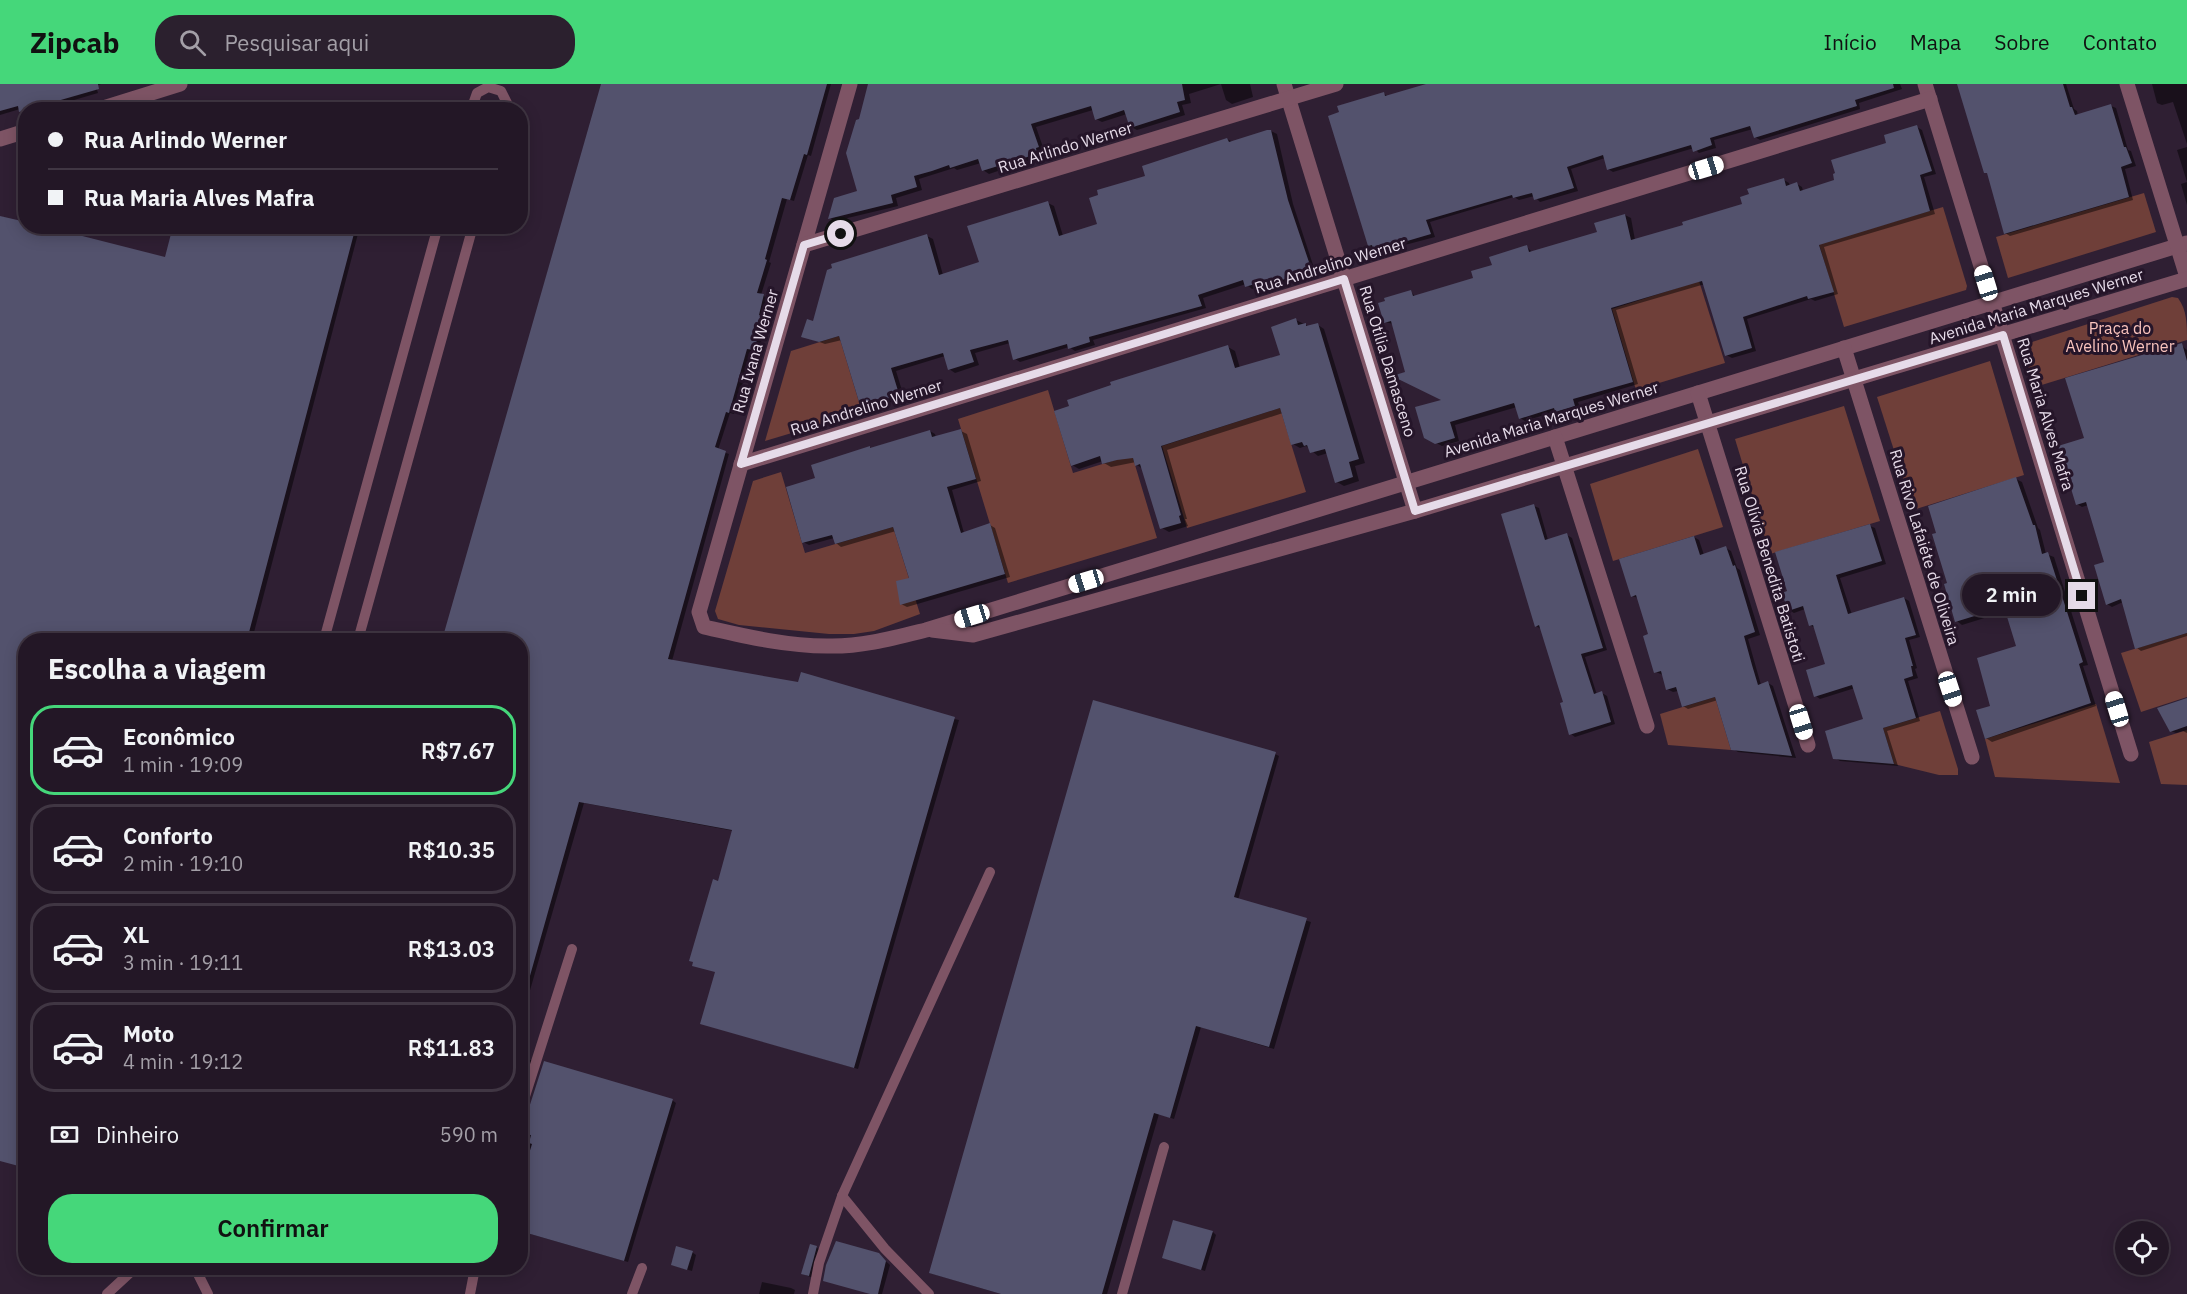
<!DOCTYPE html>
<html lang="pt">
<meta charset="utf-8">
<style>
:root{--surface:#231726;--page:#2b202e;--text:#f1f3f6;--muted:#a39fa7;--line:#403643;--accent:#45d77a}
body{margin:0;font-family:"IBM Plex Sans",sans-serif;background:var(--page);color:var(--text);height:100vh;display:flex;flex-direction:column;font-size:22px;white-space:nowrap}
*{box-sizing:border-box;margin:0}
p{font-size:20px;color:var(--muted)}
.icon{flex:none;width:33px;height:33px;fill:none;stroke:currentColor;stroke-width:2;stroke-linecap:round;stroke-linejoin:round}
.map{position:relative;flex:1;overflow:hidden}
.details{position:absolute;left:18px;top:549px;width:510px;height:642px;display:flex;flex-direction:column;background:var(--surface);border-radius:24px;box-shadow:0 3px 15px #0003,0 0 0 2px var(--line)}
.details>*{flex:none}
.guide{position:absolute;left:18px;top:18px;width:510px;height:132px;border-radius:24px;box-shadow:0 3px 15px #0003,0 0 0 2px var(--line);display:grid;align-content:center;height:132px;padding:0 30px;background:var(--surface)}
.tools{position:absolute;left:2115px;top:1137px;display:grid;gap:12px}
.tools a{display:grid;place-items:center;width:54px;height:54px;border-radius:50%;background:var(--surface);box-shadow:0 3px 15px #0003,0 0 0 2px var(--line);font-size:30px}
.end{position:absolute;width:27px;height:27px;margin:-14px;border:8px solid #e6dbe9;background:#111;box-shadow:0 0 0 3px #111}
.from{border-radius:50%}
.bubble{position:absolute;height:42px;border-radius:21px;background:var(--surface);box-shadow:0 3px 15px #0003,0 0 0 2px var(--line);font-size:20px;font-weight:600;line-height:42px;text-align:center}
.car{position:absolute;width:18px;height:36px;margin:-18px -9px;border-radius:8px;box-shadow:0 0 4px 2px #0007;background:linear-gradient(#fff 24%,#345 0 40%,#fff 0 76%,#345 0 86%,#fff 0)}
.guide b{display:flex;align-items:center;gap:21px;height:57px;font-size:22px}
.guide b+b{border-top:2px solid var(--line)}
.guide i{width:15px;height:15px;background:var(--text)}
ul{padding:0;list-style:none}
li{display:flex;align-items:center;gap:18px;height:90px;margin:0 12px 9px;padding:0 18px;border:3px solid var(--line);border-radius:24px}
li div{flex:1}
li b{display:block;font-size:22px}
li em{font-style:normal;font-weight:600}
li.current{border-color:var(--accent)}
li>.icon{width:54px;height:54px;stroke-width:1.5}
h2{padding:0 30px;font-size:27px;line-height:72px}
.pay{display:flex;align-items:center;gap:15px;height:66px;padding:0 30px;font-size:22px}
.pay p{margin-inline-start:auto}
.cta{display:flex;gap:12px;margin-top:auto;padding:12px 30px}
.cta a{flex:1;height:69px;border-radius:24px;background:var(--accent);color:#111;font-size:24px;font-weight:600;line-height:69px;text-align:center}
header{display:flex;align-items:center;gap:36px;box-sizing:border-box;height:84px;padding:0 30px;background:var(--accent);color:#111}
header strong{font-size:28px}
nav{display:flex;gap:33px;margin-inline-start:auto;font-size:21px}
.search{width:420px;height:54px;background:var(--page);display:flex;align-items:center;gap:15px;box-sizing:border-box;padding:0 21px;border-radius:24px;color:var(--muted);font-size:22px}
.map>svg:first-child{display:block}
</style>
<header>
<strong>Zipcab</strong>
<div class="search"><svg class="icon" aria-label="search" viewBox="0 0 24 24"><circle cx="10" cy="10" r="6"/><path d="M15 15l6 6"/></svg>Pesquisar aqui</div>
<nav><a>Início</a><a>Mapa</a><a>Sobre</a><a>Contato</a></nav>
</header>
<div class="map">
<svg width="2187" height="1210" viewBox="0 0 2187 1210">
<rect width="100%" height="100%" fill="#2f1f33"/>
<g fill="#6f3f39">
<path d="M2144,109L2156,148L2008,194L1996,153Z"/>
<path d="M1943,123L1967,202L1966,206L1844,243L1819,160Z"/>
<path d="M1699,197L1725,279L1636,306L1612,225Z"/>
<path d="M2172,213L2178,214C2187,226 2187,241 2187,256L2032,304L2021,269L2026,260Z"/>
<path d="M839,252L862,328L765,357L791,267Z"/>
<path d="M1990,277L2024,391L1913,426L1877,313Z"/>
<path d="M1048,306L1073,389L1132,371L1157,454L1008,499L958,335Z"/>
<path d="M1844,322L1880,437L1770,470L1735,355Z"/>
<path d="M1280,324L1306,408L1187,444L1162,362Z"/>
<path d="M1698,365L1723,443L1613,477L1590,400Z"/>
<path d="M781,388L805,469L893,443L920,530L874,547L854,550H829L739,541L718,535L715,527L753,397Z"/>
<path d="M2187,549V613L2141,628L2121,569Z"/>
<path d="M1715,613L1731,666L1668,661L1660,630Z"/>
<path d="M2096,620L2120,699L1995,693L1985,655Z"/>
<path d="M1940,627L1958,685V691H1939L1894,680L1883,644Z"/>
<path d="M2187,646V701L2161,700L2149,658Z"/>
</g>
<g fill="#0007">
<path d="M0,0H101L96,2L98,9L40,26H26L25,30L20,25L0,31Z"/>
<path d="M602,0H831L811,72L808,71L794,117L787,115L769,178L771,179L761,211L768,214L763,233L768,236L758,268L752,266L734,330L730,329L718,366L729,370L672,577L959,636L858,985L706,941L716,888L719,799L734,747L584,719L520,941V556H444Z"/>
<path d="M869,0H1221L1189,10L1191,19L1182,21L1185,31L1137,46L1131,43L1127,30L1102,38L1096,35L1093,26L1036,43L1044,66L1041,67L1042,72L989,90L983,86L981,79L957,86L954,84L919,95L922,106L896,114L898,122L835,137L830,134L859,108L861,36Z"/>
<path d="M1221,0H1250L1253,13L1232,20L1226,16Z"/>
<path d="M1431,0H1900L1902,5L1859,19L1860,25L1760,56L1755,53L1753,45L1714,56L1716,64L1699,69L1694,64L1613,88L1608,85L1605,74L1571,85L1578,107L1540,118L1534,112L1519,116L1514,113L1430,138L1435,153L1401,162L1402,165L1380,171L1369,161L1384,10L1388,12Z"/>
<path d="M1959,0H2066L2074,25L2077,27L2078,32L2111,22L2116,24L2128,66L2131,67L2136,82L2125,85L2133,116L2010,152L2005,149L1989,90L1986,88Z"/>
<path d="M2152,0H2187V60L2173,18L2162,21L2157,19Z"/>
<path d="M1917,43L1922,46L1936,90L1924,93L1935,130L1824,163L1838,210L1815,217L1811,215L1747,235L1756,267L1732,274L1726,271L1705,200L1616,226L1638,300L1578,318L1580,324L1562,330L1557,327L1525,337L1520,334L1517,323L1455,341L1459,357L1442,362L1425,353L1445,316L1407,289L1393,240L1385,238L1411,208L1416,213L1475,195L1493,182L1527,163L1533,169L1599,149L1625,131L1631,134L1635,156L1685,142L1744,121L1784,96L1789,99L1790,102L1797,100L1802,103L1803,107L1836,97L1888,60Z"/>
<path d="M1271,47L1277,50L1293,120L1316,190L1269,204L1263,201L1252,205L1246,200L1203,214L1206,224L1093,256L1095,261L1075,267L1069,263L1020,278L1015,275L1010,259L975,269L979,281L955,289L949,285L945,272L896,287L904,313L886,320L883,318L866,323L861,320L842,256L825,260L803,252L814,239L927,152L933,155L943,191L981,179L1048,119L1054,122L1063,152L1099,141L1147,93L1227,55L1233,58Z"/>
<path d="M2187,63V121L2181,100L2187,98L2177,66Z"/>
<path d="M0,133L26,142L166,175L174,142H360L252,556H26L0,1077Z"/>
<path d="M1296,236L1310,243L1318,241L1324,245L1365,379L1355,382L1359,397L1344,402L1337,398L1328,369L1318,372L1306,362L1300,364L1293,360L1283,329L1167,366L1187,435H1185L1188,442L1169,448L1162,444L1143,385L1137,381L1136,378L1111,383L1104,379L1103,377L1079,385L1072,381L1228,263L1235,267L1240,284L1282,272Z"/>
<path d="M2181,261L2187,266V552L2141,567L2137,564L2123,518L2112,523L2107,520L2106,479L2088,421L2082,423L2077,420L2086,355Z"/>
<path d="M930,347L935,350L936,354L961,347L967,350L981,397L952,406L964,449L990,441L995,444L1010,493L907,523L901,520L911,496L896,447L841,463L836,459L834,454L809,461L803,458L817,395L869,363L873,365Z"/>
<path d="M2016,395L2022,398L2038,444L2040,446L2046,470L2054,473L2088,581L2083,582L2096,622L1992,658L1986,654L1991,623L2018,563L2007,527L1962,541L1957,537Z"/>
<path d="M1534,422L1539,424L1548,456L1567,451L1572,454L1607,566L1585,573L1597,611L1602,609L1607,612L1615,640L1575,653L1571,650L1565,619L1541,545L1536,542Z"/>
<path d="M1870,442L1875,444L1886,480L1840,494L1852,531L1904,514L1909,517L1920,553L1909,556L1917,584L1915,585L1918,594L1908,597L1920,637L1887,647L1898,682L1840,677L1835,674L1865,636L1855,604L1820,615L1816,612L1826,581L1815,544L1810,541L1805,525L1794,529L1789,526Z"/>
<path d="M1694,453L1699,456L1704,471L1726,464L1731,467L1737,484L1740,486L1760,551L1748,555L1761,601L1768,599L1773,602L1796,674L1738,668L1733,665L1718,616L1688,625L1683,622L1678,607L1673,608L1667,605L1663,591L1656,588L1650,551L1638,514L1632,512Z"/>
<path d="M2187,616V649L2183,647L2176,649L2171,647Z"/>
<path d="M1275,670L1279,672L1238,816L1311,838L1274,965L1201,943L1174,1035L1159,1030L1107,1210H1001L930,1189Z"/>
<path d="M520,972L533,977L520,1020Z"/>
<path d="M672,1016L676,1019L628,1178L520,1147V1037Z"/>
<path d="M1213,1148L1216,1151L1205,1187L1163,1173Z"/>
<path d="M816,1163L820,1166L813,1194L803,1190Z"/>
<path d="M692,1168L696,1171L692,1187L672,1181Z"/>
<path d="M878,1170L890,1181L882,1210H870Z"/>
<path d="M762,1198L791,1204L795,1206L794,1210H759Z"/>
</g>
<g fill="#53526d">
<path d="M0,0H98L99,5L19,28L18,22L0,27Z"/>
<path d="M601,0H827L807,71L804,70L790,116L782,114L765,175L767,176L757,209L764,210L759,231L764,232L754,266L747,265L729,329L726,328L715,363L726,367L668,575L798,598L801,588L955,633L854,984L700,940L715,888L692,882L693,878L689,877L713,795L718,797L732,746L579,718L526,906L520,905V556H442Z"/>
<path d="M868,0H1182L1185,16L1177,18L1180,28L1130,44L1124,26L1095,36L1091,22L1031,40L1039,63L1036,64L1037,70L982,87L978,75L950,84L949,81L932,87L914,92L917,103L891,111L893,119L828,135L834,114L857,107L846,69L856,36L859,35Z"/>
<path d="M1426,0H1893L1894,4L1855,16L1857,22L1754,54L1750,42L1710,54L1712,61L1693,68L1691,61L1607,86L1603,71L1567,83L1574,104L1534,116L1532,109L1513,114L1512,111L1426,136L1431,150L1397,160L1398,162L1374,169L1372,161L1368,162L1328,32L1339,28L1337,22L1384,8L1385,12Z"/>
<path d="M1957,0H2063L2070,23H2072L2075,31L2111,20L2124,63H2126L2132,79L2121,83L2129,113L2004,150L1987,89H1984Z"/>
<path d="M1917,41L1932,87L1920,91L1930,127L1819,161L1834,208L1808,215L1807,212L1743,233L1752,264L1725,272L1702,197L1611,224L1633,298L1573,315L1575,322L1555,328L1554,324L1519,335L1514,319L1450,338L1455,354L1435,360L1424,354L1415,323L1441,316L1392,292L1405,288L1391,237L1384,239L1378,219L1385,217L1384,214L1411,206L1413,212L1473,194L1471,187L1492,181L1489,173L1527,161L1529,168L1597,148L1594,139L1625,130L1631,156L1683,141L1682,138L1742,120L1740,113L1749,110L1747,105L1784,94L1786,102L1797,98L1800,107L1834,96L1833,90L1835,89L1831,76L1886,59L1884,51Z"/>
<path d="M1267,46H1271L1288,116L1312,187L1262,202L1261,198L1245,203L1243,196L1198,211L1202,222L1089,253L1090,258L1068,265L1067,260L1013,276L1008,256L970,266L974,278L948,286L943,269L891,284L899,310L880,318L879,315L860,321L839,252L819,258L801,253L807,235L813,237L827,186L832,184L831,180L927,150L939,191L979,178L967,142L1048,117L1059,152L1097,140L1089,114L1098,111L1097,106L1145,92L1142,82L1227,54L1229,58Z"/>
<path d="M0,132L26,138V142H43L165,173L173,142H356L247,556H26V1084L0,1077Z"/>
<path d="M1296,234L1298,241L1306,239V242L1318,239L1359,375L1349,378L1353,393L1335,399L1325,365L1310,369L1307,361L1304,362L1302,358L1291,361L1280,324L1161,362L1181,431L1179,432L1181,439L1160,445L1140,380L1135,382L1133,374L1117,376L1102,380L1100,372L1071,382L1054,327L1069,322L1067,316L1111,301L1110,298L1228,261L1235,284L1280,271L1271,243Z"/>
<path d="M2182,259L2187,277V549L2135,565L2121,515L2106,521L2094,481L2104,478L2086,418L2076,421L2058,362L2084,354L2065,294Z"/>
<path d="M961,345L976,395L947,403L961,449L990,439L1005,490L900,521L896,497L909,494L893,443L835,460L832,451L802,459L786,403L815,394L811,381L870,362V364L930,346L932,353Z"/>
<path d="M2016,393L2033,441H2035L2042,470L2048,468L2083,578L2079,580L2091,619L1985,655L1976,626L1990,622L1977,574L2016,562L2004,523L1955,538L1944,500L1947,499L1932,450L1936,449L1928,422Z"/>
<path d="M1534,420L1545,456L1567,449L1603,564L1581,570L1594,610L1602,607L1611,638L1569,651L1560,619L1563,618L1557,599L1539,541L1535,543L1501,430Z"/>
<path d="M1870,440L1882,477L1836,491L1848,530L1904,513L1916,551L1905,554L1913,582H1911L1913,592L1904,595L1916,634L1883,644L1894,680L1833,675L1825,647L1863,635L1852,601L1814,613L1806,586L1825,580L1813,541L1809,542L1803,522L1788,527L1782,509L1787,507L1775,468Z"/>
<path d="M1694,452L1700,471L1726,462L1733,482L1735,481L1755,548L1744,552L1752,581L1758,601L1768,597L1792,672L1731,666L1715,613L1682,623L1676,603L1666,606L1661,587L1654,589L1643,552L1648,550L1636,511L1631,513L1619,475Z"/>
<path d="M2187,614V642L2170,648L2157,624Z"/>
<path d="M1093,616L1276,668L1234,813L1307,834L1269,963L1196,942L1170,1034L1154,1029L1102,1210H1001L929,1189Z"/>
<path d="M544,977L673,1015L624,1177L520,1147V1099L532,1060L529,1059L531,1051L520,1050V1035L527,1030Z"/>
<path d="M1173,1136L1213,1147L1201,1186L1162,1174Z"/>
<path d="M836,1157L879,1169L886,1177L878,1210H870L823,1197L826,1181Z"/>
<path d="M810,1160L817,1162L809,1192L801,1190Z"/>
<path d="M676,1162L693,1167L687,1186L671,1181Z"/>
</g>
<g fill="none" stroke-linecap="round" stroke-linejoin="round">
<g stroke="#7e5465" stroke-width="10">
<path d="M471,26L477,9L488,3L501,7L507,19L506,26"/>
<path d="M324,556L438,142"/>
<path d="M358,556L473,142"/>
<path d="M520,1028L572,865"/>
<path d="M842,1112L885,1165L929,1210"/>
<path d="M195,1184L208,1210"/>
<path d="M385,1184L413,1188"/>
<path d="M107,1210L135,1184"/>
<path d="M470,1210L475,1184"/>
<path d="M632,1210L642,1184"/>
<path d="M813,1210L819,1179L842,1112L990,788"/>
<path d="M1122,1210L1164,1063"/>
</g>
<g stroke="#7e5465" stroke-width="15">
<path d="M850,0L699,528L704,543C744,552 785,562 827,562C861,563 894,554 926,546L2187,159"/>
<path d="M1284,0L1415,427"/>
<path d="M1925,0L2131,670"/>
<path d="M2127,0L2187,193"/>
<path d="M97,26L180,0"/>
<path d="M0,55L26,47"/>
<path d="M804,161L1336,0"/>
<path d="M1844,264L1972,673"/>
<path d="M1698,309L1808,661"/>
<path d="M1555,353L1647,642"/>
<path d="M741,380L1930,15"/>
<path d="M932,546L973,551L1415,427L2187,195"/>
</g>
</g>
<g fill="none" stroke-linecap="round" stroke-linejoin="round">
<path stroke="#e6dbe9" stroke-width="8" d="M841,150L804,161L741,380L1344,195L1415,427L2003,251L2082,512"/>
</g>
<g text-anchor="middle" stroke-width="6" stroke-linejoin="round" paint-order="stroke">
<g font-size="16" fill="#e6dbe9" stroke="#251529">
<text transform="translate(1065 63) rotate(-17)" y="6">Rua Arlindo Werner</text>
<text transform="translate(1330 181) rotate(-17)" y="6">Rua Andrelino Werner</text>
<text transform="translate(2036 222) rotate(-17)" y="6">Avenida Maria Marques Werner</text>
<text transform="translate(755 267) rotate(-74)" y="6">Rua Ivana Werner</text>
<text transform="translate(1388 277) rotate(73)" y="6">Rua Otília Damasceno</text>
<text transform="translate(866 323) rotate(-17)" y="6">Rua Andrelino Werner</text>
<text transform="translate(2046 330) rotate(73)" y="6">Rua Maria Alves Mafra</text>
<text transform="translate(1551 335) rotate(-17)" y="6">Avenida Maria Marques Werner</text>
<text transform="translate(1925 463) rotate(73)" y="6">Rua Rivo Lafaiéte de Oliveira</text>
<text transform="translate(1770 480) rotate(73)" y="6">Rua Olívia Benedita Batistoti</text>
</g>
<g font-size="16" fill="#fac4bd" stroke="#251529">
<text x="2120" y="250">Praça do<tspan x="2120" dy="18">Avelino Werner</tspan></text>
</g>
</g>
</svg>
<div class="tools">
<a><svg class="icon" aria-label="locate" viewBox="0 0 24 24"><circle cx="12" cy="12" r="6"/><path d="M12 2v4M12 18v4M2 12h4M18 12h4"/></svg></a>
</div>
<i class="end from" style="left:841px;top:150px"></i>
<i class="end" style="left:2082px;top:512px"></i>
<div class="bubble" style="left:1962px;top:490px;width:99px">2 min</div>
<i class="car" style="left:1706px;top:84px;rotate:73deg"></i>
<i class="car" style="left:1986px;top:199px;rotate:343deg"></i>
<i class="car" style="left:1086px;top:497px;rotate:253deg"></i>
<i class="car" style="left:972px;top:532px;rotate:253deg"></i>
<i class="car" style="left:1950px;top:605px;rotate:162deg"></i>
<i class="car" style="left:2117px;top:625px;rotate:343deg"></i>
<i class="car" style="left:1801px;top:638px;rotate:163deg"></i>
<div class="guide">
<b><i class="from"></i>Rua Arlindo Werner</b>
<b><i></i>Rua Maria Alves Mafra</b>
</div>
<section class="details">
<h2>Escolha a viagem</h2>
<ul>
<li class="current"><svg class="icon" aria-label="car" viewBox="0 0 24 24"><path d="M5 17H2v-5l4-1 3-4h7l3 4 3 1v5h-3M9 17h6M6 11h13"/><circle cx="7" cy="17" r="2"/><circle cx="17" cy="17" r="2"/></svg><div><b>Econômico</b><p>1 min · 19:09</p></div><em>R$7.67</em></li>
<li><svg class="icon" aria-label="car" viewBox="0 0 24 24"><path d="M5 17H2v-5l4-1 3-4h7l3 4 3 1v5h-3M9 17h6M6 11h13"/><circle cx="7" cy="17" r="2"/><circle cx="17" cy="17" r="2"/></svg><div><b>Conforto</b><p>2 min · 19:10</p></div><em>R$10.35</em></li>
<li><svg class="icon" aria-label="car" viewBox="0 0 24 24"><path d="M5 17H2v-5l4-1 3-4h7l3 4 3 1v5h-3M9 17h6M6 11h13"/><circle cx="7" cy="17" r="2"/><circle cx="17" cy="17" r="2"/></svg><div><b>XL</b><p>3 min · 19:11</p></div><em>R$13.03</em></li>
<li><svg class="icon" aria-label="car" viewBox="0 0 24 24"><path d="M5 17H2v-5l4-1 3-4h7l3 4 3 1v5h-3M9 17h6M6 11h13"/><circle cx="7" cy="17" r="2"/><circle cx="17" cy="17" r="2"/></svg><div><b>Moto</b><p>4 min · 19:12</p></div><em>R$11.83</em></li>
</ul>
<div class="pay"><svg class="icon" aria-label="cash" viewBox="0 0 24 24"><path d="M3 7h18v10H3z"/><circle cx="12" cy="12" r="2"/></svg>Dinheiro<p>590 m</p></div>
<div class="cta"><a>Confirmar</a></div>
</section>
</div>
